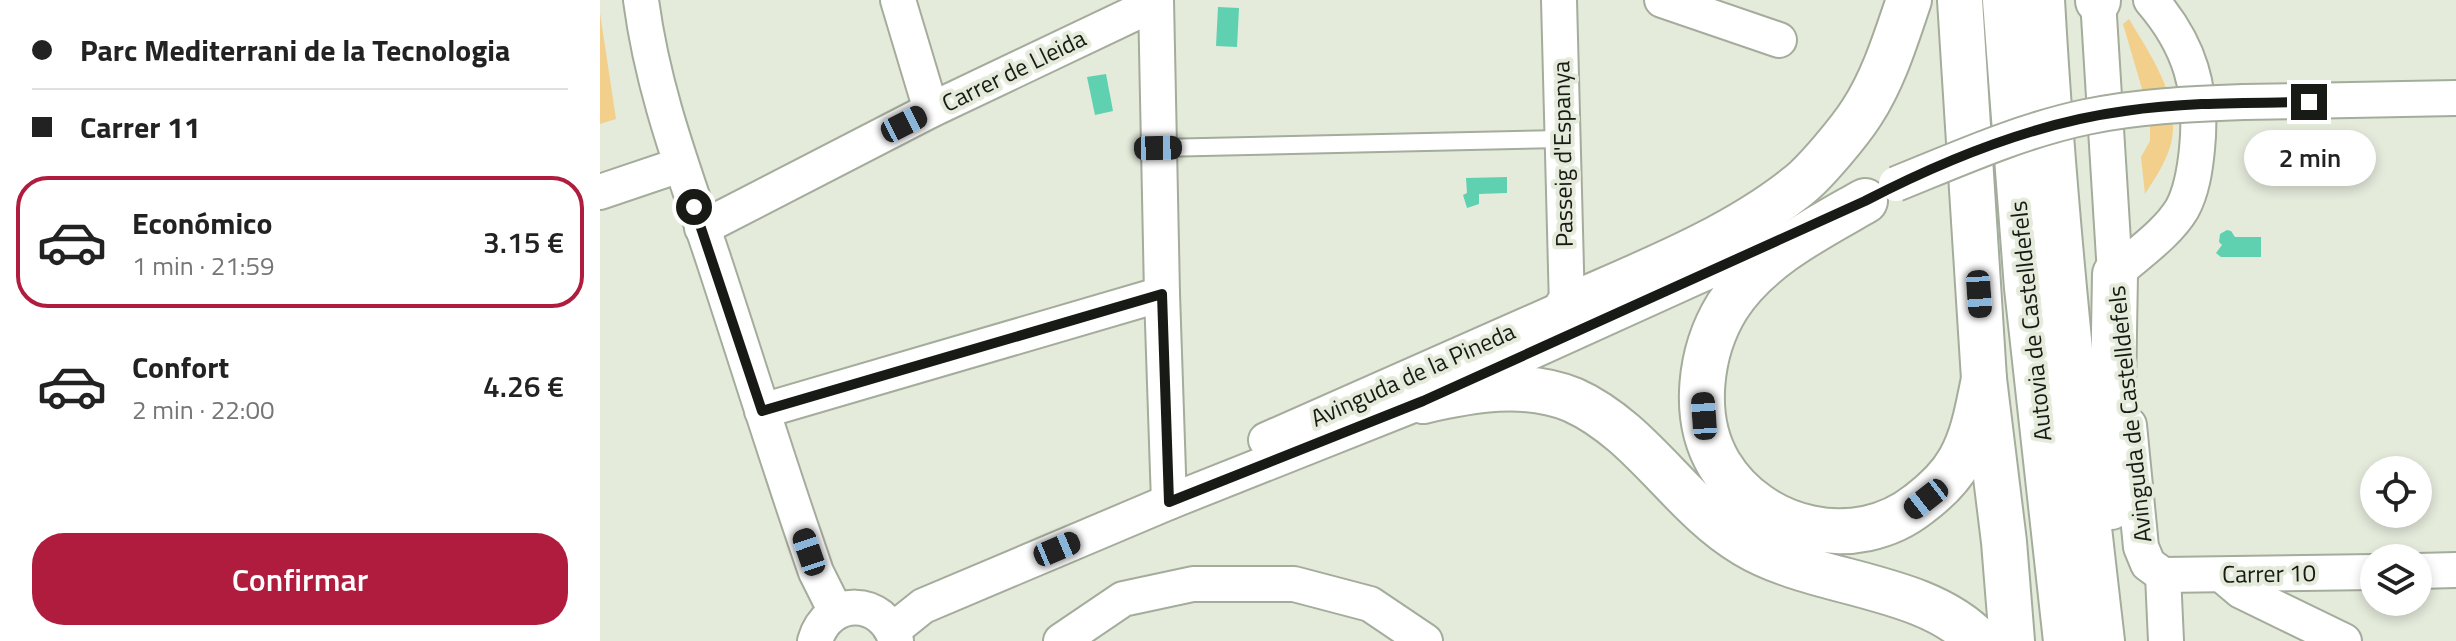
<!DOCTYPE html>
<html lang="es">
<meta charset="utf-8">
<style>
:root{--surface:#fff;--page:#f6f6f6;--text:#222;--muted:#767676;--line:#e0e0e0;--accent:#b01c3e}
body{margin:0;font-family:"Titillium Web",sans-serif;background:var(--page);color:var(--text);height:100vh;display:flex;flex-direction:column;font-size:30px;white-space:nowrap}
*{box-sizing:border-box;margin:0}
p{font-size:26px;color:var(--muted)}
.icon{flex:none;width:44px;height:44px;fill:none;stroke:currentColor;stroke-width:2;stroke-linecap:round;stroke-linejoin:round}
.map{position:relative;flex:1;overflow:hidden}
.panel{display:flex;flex-direction:column;background:var(--surface);width:600px}
.panel>*{flex:none}
.banner{display:grid;align-content:center;height:176px;padding:0 32px;background:var(--surface)}
.fabs{position:absolute;left:1760px;top:456px;display:grid;gap:16px}
.fabs a{display:grid;place-items:center;width:72px;height:72px;border-radius:50%;background:var(--surface);box-shadow:0 4px 12px #0003;font-size:40px}
.end{position:absolute;width:36px;height:36px;margin:-18px;border:10px solid #181b15;background:#fff;box-shadow:0 0 0 4px #fff}
.from{border-radius:50%}
.bubble{position:absolute;height:56px;border-radius:28px;background:var(--surface);box-shadow:0 4px 12px #0003;font-size:26px;font-weight:600;line-height:56px;text-align:center}
.car{position:absolute;width:24px;height:48px;margin:-24px -12px;border-radius:10px;box-shadow:0 0 6px 2px #0007;background:linear-gradient(#222 24%,#8ab4d8 0 40%,#222 0 76%,#8ab4d8 0 86%,#222 0)}
.banner b{display:flex;align-items:center;gap:28px;height:76px;font-size:30px}
.banner b+b{border-top:2px solid var(--line)}
.banner i{width:20px;height:20px;background:var(--text)}
ul{padding:0;list-style:none}
li{display:flex;align-items:center;gap:24px;height:132px;margin:0 16px 12px;padding:0 16px;border:4px solid transparent;border-radius:32px}
li div{flex:1}
li b{display:block;font-size:30px}
li em{font-style:normal;font-weight:600}
li.on{border-color:var(--accent)}
li>.icon{width:72px;height:72px;stroke-width:1.5}
.cta{display:flex;gap:16px;margin-top:auto;padding:16px 32px}
.cta a{flex:1;height:92px;border-radius:32px;background:var(--accent);color:#fff;font-size:32px;font-weight:600;line-height:92px;text-align:center}
main{display:flex;flex:1;min-height:0}
.map>svg:first-child{display:block}
</style>
<main>
<section class="panel">
<div class="banner">
<b><i class="from"></i>Parc Mediterrani de la Tecnologia</b>
<b><i></i>Carrer 11</b>
</div>
<ul>
<li class="on"><svg class="icon" aria-label="car" viewBox="0 0 24 24"><path d="M5 17H2v-5l4-1 3-4h7l3 4 3 1v5h-3M9 17h6M6 11h13"/><circle cx="7" cy="17" r="2"/><circle cx="17" cy="17" r="2"/></svg><div><b>Económico</b><p>1 min · 21:59</p></div><em>3.15 €</em></li>
<li><svg class="icon" aria-label="car" viewBox="0 0 24 24"><path d="M5 17H2v-5l4-1 3-4h7l3 4 3 1v5h-3M9 17h6M6 11h13"/><circle cx="7" cy="17" r="2"/><circle cx="17" cy="17" r="2"/></svg><div><b>Confort</b><p>2 min · 22:00</p></div><em>4.26 €</em></li>
</ul>
<div class="cta"><a>Confirmar</a></div>
</section>
<div class="map">
<svg width="1856" height="641" viewBox="0 0 1856 641">
<rect width="100%" height="100%" fill="#e4ebdb"/>
<g fill="#f3cf8c">
<path d="M0,13L16,119L0,124Z"/>
<path d="M1529,19C1549,53 1580,96 1572,139C1568,159 1556,177 1545,194L1541,157L1550,141V116L1523,24Z"/>
</g>
<g fill="#5fd0b0">
<path d="M618,7L639,8L637,47L616,46Z"/>
<path d="M506,74L513,111L495,115L487,77Z"/>
<path d="M907,177V193L879,194V204L867,208L863,195L867,193L866,178Z"/>
<path d="M1627,230L1631,231L1635,237H1661V257H1621L1616,253L1622,245L1619,242L1620,234Z"/>
</g>
<g fill="none" stroke-linecap="round" stroke-linejoin="round">
<g stroke="#a4ac9c" stroke-width="20">
<path id="service" d="M558,148L962,139"/>
</g>
<g stroke="#a4ac9c" stroke-width="38">
<g id="minor">
<path d="M41,0C53,92 84,171 113,258C143,349 171,440 202,531L216,572L236,612"/>
<path d="M298,0L331,110"/>
<path d="M556,0L562,294L569,502"/>
<path d="M1062,0L1179,40"/>
<path d="M1498,0L1515,274"/>
<path d="M1644,102L1856,98"/>
<path d="M0,192L80,165"/>
<path d="M102,228L331,110L556,3"/>
<path d="M1517,297L1515,274C1537,254 1567,234 1582,209C1592,191 1595,169 1597,149C1603,89 1590,45 1551,0"/>
<path d="M162,411L562,294"/>
<path d="M1529,425L1541,547L1548,564L1563,575"/>
<path d="M666,440L967,307L959,0"/>
<path d="M1818,571L1856,570"/>
<path d="M1563,575L1774,572"/>
<path d="M1563,575L1566,641"/>
<path d="M1622,575L1641,591L1744,641"/>
<path d="M293,630L323,606L569,502L823,401L1180,239"/>
<path d="M215,641C228,596 283,597 296,641"/>
<path d="M461,641L523,599L593,584H694L770,604L825,641"/>
</g>
</g>
<g stroke="#a4ac9c" stroke-width="48">
<g id="trunk">
<path d="M1360,0L1384,379L1404,542L1412,641"/>
<path d="M1405,0L1427,288L1466,641"/>
<path d="M1442,0C1454,214 1477,428 1502,641"/>
<path d="M1498,0V1"/>
<path d="M1265,201C1216,229 1158,258 1127,307C1100,351 1091,417 1119,464C1160,532 1256,554 1319,504C1335,492 1350,478 1360,460C1374,435 1378,407 1384,379"/>
<path d="M967,307C1044,273 1132,239 1198,186C1215,173 1250,131 1262,112C1284,78 1296,38 1309,0"/>
<path d="M823,401C871,390 925,380 973,400C1042,431 1081,506 1145,544C1214,586 1323,582 1379,641"/>
<path d="M1511,507L1515,274"/>
</g>
</g>
<use href="#service" stroke="#fff" stroke-width="16"/>
<use href="#minor" stroke="#fff" stroke-width="34"/>
<use href="#trunk" stroke="#fff" stroke-width="44"/>
<g stroke="#a4ac9c" stroke-width="38" stroke-linecap="butt">
<path id="minor-bridge" d="M1296,184C1358,159 1420,131 1486,117C1538,106 1591,104 1644,102"/>
</g>
<use href="#minor-bridge" stroke="#fff" stroke-width="34"/>
</g>
<g fill="none" stroke-linecap="round" stroke-linejoin="round">
<path stroke="#181b15" stroke-width="10" d="M94,207L162,411L562,294L569,502L823,401L1265,201C1346,159 1434,123 1525,111C1586,102 1648,103 1709,102"/>
</g>
<g text-anchor="middle" stroke-width="8" stroke-linejoin="round" paint-order="stroke">
<g font-size="24" fill="#181b15" stroke="#e4ebdb">
<text transform="translate(414 71) rotate(-26)" y="8">Carrer de Lleida</text>
<text transform="translate(963 154) rotate(-91)" y="8">Passeig d'Espanya</text>
<text transform="translate(1431 321) rotate(-96)" y="8">Autovia de Castelldefels</text>
<text transform="translate(813 375) rotate(-24)" y="8">Avinguda de la Pineda</text>
<text transform="translate(1530 414) rotate(-96)" y="8">Avinguda de Castelldefels</text>
<text transform="translate(1669 574) rotate(-1)" y="8">Carrer 10</text>
</g>
</g>
</svg>
<div class="fabs">
<a><svg class="icon" aria-label="locate" viewBox="0 0 24 24"><circle cx="12" cy="12" r="6"/><path d="M12 2v4M12 18v4M2 12h4M18 12h4"/></svg></a>
<a><svg class="icon" aria-label="layers" viewBox="0 0 24 24"><path d="M12 4l9 5-9 5-9-5zM3 14l9 5 9-5"/></svg></a>
</div>
<i class="end from" style="left:94px;top:207px"></i>
<i class="end" style="left:1709px;top:102px"></i>
<div class="bubble" style="left:1644px;top:130px;width:132px">2 min</div>
<i class="car" style="left:304px;top:124px;rotate:63deg"></i>
<i class="car" style="left:558px;top:148px;rotate:89deg"></i>
<i class="car" style="left:1379px;top:294px;rotate:176deg"></i>
<i class="car" style="left:1104px;top:416px;rotate:356deg"></i>
<i class="car" style="left:1326px;top:499px;rotate:232deg"></i>
<i class="car" style="left:457px;top:549px;rotate:67deg"></i>
<i class="car" style="left:209px;top:552px;rotate:341deg"></i>
</div>
</main>
